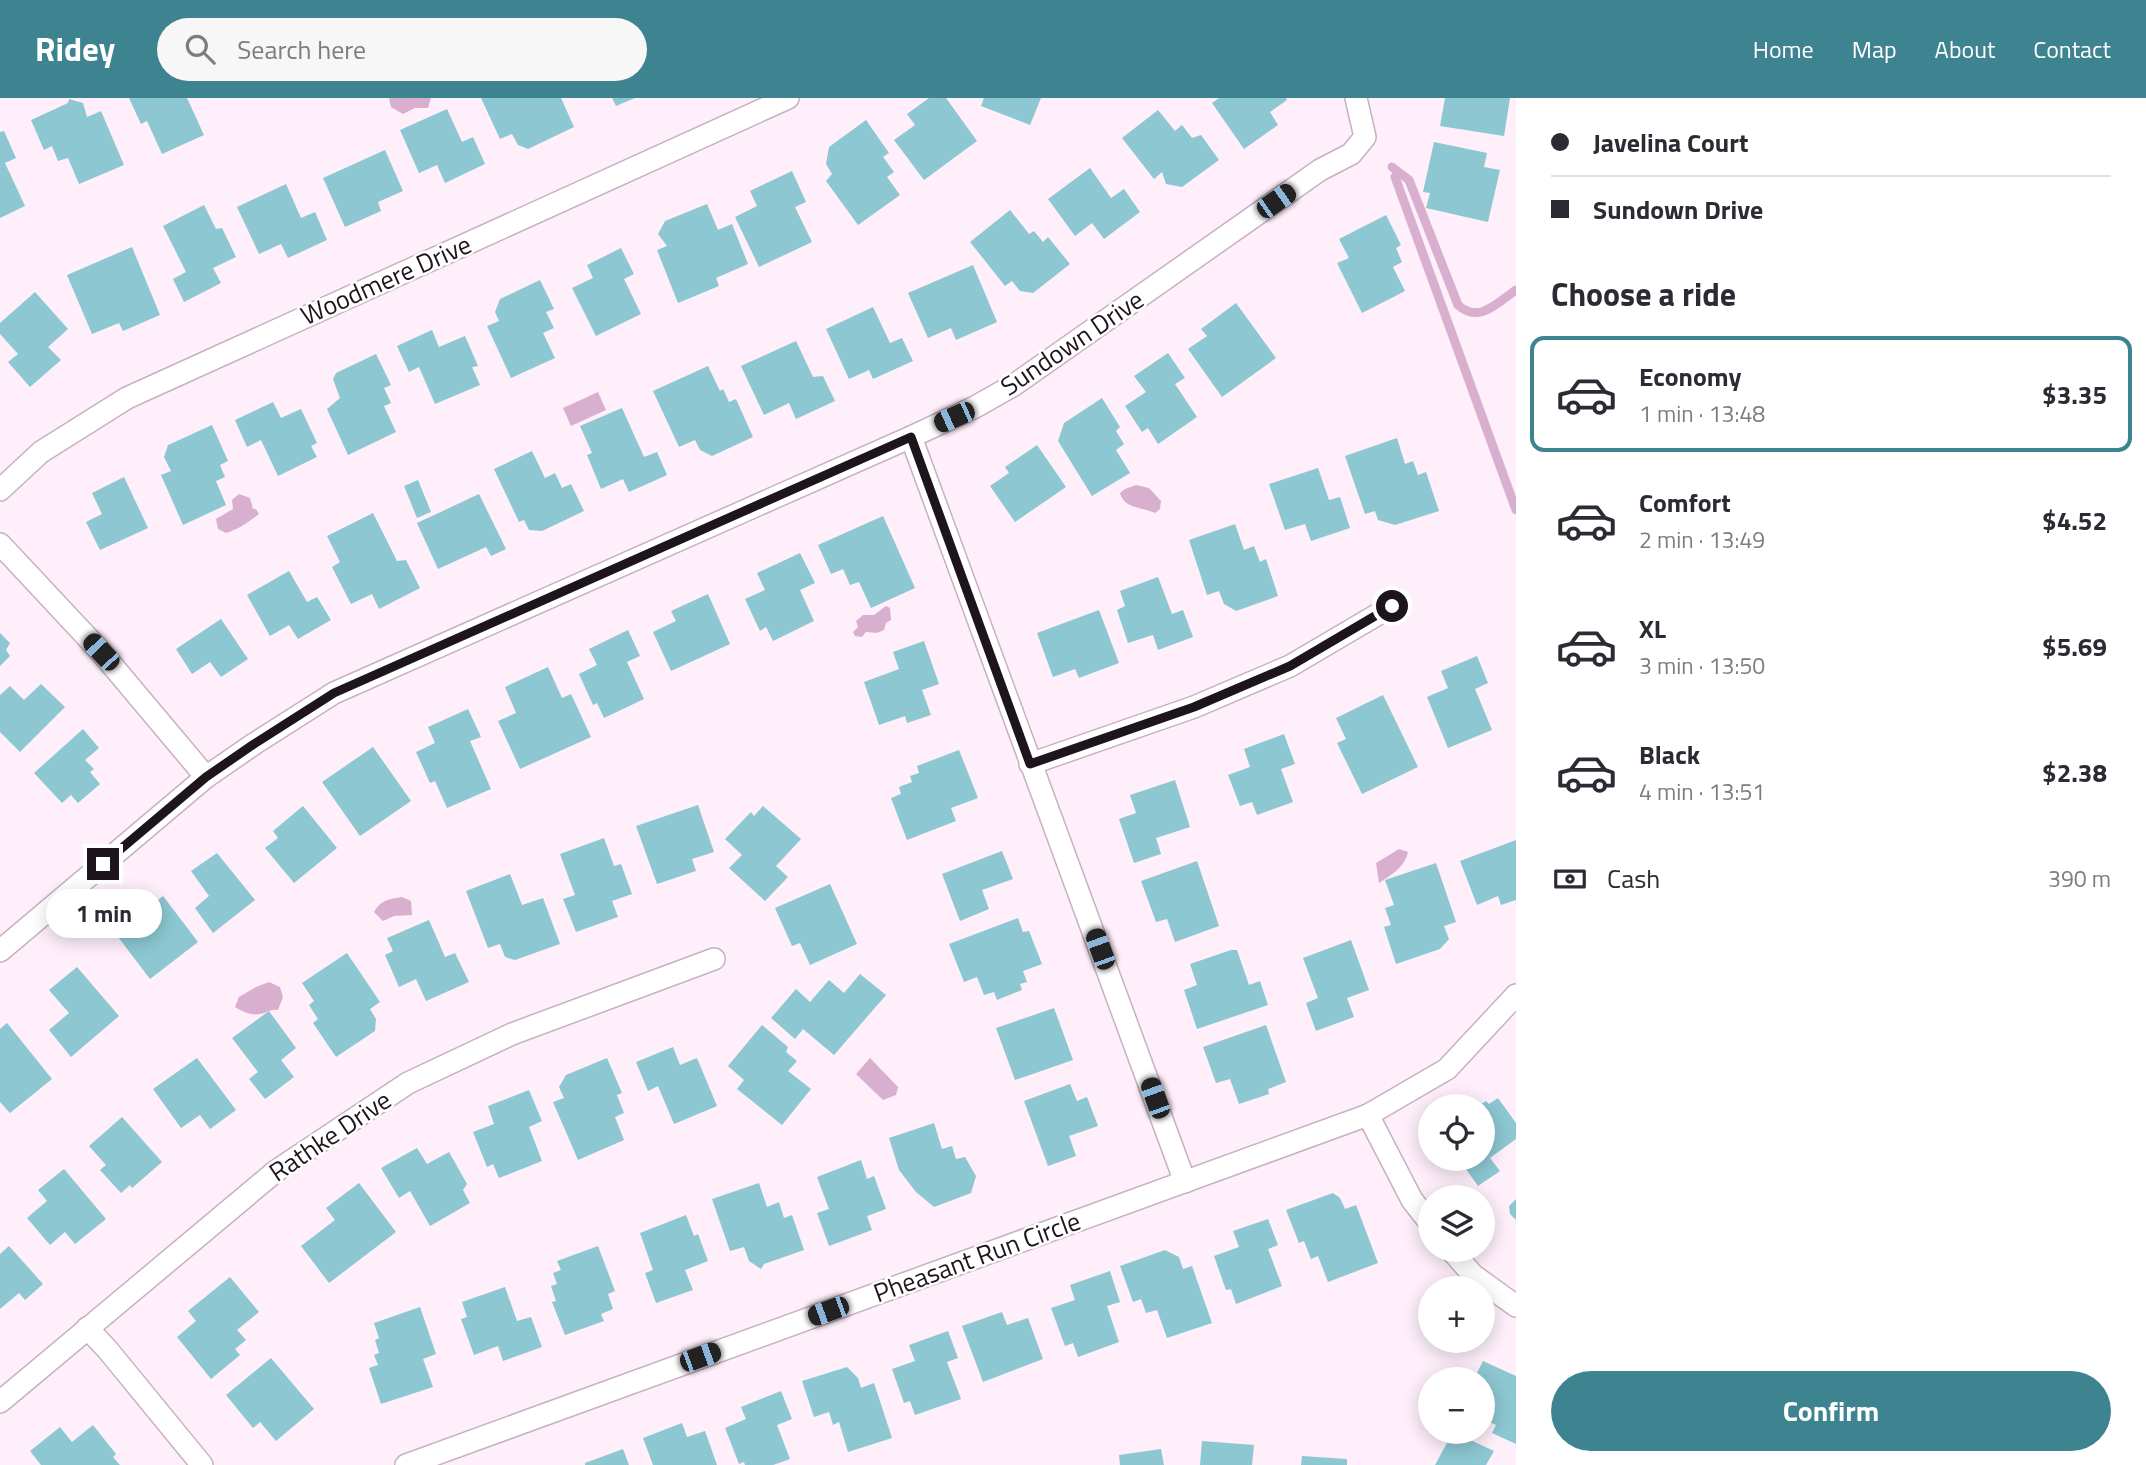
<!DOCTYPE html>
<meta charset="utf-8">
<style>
:root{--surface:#fff;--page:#f7f7f7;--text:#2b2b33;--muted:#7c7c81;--line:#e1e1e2;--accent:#3e8390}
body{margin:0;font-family:"Titillium Web",sans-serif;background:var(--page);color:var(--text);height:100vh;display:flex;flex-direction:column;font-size:26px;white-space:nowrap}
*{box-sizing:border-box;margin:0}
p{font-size:23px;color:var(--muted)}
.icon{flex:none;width:38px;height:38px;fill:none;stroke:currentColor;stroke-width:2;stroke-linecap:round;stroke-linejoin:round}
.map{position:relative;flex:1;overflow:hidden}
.drawer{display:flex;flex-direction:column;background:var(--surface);width:630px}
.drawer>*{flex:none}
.guide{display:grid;align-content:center;height:154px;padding:0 35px;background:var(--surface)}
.fabs{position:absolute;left:1418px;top:996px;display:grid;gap:14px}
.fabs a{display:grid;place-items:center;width:77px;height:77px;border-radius:50%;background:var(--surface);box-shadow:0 4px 18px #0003;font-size:35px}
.end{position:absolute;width:32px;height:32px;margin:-16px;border:9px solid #1d151b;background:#fff;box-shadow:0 0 0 4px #fff}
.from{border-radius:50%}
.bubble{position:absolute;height:49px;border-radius:24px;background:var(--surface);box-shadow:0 4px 18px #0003;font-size:23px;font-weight:700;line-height:49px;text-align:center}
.car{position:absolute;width:21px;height:42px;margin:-21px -10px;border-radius:9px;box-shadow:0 0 5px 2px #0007;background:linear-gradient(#222 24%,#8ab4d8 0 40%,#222 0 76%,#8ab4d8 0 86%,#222 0)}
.guide b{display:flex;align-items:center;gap:24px;height:66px;font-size:26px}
.guide b+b{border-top:2px solid var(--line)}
.guide i{width:18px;height:18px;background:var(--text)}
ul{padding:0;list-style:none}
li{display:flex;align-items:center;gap:21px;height:116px;margin:0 14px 10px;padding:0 21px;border:4px solid transparent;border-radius:14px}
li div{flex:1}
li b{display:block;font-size:26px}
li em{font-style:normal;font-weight:700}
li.active{border-color:var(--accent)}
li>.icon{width:63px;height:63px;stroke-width:1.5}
h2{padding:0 35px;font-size:32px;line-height:84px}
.pay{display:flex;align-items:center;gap:18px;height:77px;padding:0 35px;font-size:26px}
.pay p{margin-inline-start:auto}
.primary-button{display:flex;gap:14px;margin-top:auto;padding:14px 35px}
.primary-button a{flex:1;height:80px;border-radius:42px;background:var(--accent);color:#fff;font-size:28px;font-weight:700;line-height:80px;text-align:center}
header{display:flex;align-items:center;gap:42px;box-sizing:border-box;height:98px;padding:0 35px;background:var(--accent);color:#fff}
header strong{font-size:33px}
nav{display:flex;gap:38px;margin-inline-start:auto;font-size:24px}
.search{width:490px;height:63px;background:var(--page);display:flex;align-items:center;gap:18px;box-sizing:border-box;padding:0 24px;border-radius:38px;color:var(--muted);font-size:26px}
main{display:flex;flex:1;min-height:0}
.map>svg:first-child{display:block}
</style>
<header>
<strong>Ridey</strong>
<div class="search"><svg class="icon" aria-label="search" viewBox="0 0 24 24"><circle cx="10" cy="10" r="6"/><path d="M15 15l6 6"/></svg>Search here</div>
<nav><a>Home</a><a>Map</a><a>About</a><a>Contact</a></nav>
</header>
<main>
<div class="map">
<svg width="1516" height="1367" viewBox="0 0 1516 1367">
<rect width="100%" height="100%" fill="#feeffa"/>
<g fill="#d8afce">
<path d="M389,0H431L428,10H415L403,16L391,9Z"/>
<path d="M598,294L606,312L571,328L563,310Z"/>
<path d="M1136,387L1149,390L1161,403L1160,411L1155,415C1143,409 1124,411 1120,395L1125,391Z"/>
<path d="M239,396L250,400L253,411H256L259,416C250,423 238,432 226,435L218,431L216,421L233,411L232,402Z"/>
<path d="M886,508L890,510L891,522L886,525L884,532L877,535L866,534L862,539L855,538L853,534L858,529L856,523L863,517H874Z"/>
<path d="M1399,751L1408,754C1405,769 1391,777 1379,785L1376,765Z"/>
<path d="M402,799L411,803L412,817L394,818L383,823L374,814C381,802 389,801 402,799Z"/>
<path d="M269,884L280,889L283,899L278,912C269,911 267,915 260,916C252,918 241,913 235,909L239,899L256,889Z"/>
<path d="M870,960L898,989L896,997L883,1002L856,976Z"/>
</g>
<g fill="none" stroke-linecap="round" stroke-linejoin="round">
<g stroke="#d8afce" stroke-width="9">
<path d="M1392,69L1409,82L1458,207C1479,226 1497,205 1516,192"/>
<path d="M1395,79L1516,412"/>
</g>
</g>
<g fill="#8cc7d2">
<path d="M129,0H187L204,37L162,56L147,23L141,26Z"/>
<path d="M481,0H561L574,29L528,51L518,47L512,36L500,41Z"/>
<path d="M612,0H635L616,8Z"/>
<path d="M929,0H946L977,43L924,82L894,42L915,27L907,16Z"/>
<path d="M984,0H1041L1030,27L981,8Z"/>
<path d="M1219,0H1286L1287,2L1270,14L1278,27L1244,51L1212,5Z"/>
<path d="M1445,0H1510L1504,38L1440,28Z"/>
<path d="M69,1L83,5L87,19L101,13L124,67L79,86L68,60L58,63L52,48L44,52L31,22L68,5Z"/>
<path d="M447,11L462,44L473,39L485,66L445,85L437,67L419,75L400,32Z"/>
<path d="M1158,12L1175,33L1182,27L1192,40L1201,37L1219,62L1182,89L1166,86L1162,74L1154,81L1122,40Z"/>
<path d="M866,22L889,55L883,59L894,74L887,79L900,97L858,127L826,83L832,76L826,66L829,49Z"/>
<path d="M4,33L16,60L5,65L25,108L0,120V34Z"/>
<path d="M1434,44L1487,55L1484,69L1500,72L1488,124L1426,110L1430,95L1423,94Z"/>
<path d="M385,52L403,93L378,104L381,113L345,129L323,80Z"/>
<path d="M1090,70L1111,100L1124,91L1140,114L1104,141L1092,125L1075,138L1048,101Z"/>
<path d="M792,73L806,104L795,109L812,144L759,169L735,119L757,108L750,93Z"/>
<path d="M286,86L301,120L315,114L327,142L288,160L281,146L259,156L237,109Z"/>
<path d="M707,106L718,132L732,126L748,166L716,180L719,188L678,205L657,152L667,148L658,136L665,123Z"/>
<path d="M204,107L216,131L222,130L236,159L213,170L221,185L184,204L173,181L186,174L163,128Z"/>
<path d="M1010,112L1029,136L1034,133L1043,144L1048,139L1070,166L1033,195L1020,193L1012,183L1005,188L970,144Z"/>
<path d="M1386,117L1401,147L1396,150L1402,164L1393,169L1405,193L1362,215L1337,165L1349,160L1339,141Z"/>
<path d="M132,149L160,217L123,233L119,225L92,236L67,177Z"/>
<path d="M621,150L634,176L624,181L641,216L596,238L572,190L593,180L587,167Z"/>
<path d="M973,167L997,224L956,242L951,230L928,240L908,195Z"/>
<path d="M540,182L554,211L546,214L554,230L543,235L555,260L511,280L487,228L499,223L495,214L500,201Z"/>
<path d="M35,194L68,231L48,249L61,262L30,289L8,264L18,256L0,236V225Z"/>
<path d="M1236,205L1276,260L1222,299L1188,251L1207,238L1201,231Z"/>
<path d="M873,209L890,245L902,240L913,263L873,281L869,272L849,281L826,231Z"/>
<path d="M432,232L439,249L465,238L478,268L472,269L480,287L435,306L419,269L409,274L397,248Z"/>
<path d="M796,243L813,279L823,278L835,303L796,321L789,305L764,317L741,268Z"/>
<path d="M1168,255L1185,280L1175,286L1197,319L1158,346L1148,330L1142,334L1125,308L1146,294L1134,278Z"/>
<path d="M376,256L391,287L384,290L391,305L384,308L396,334L348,357L327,311L340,300L333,281L336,275Z"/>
<path d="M708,268L720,293L723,291L729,304L736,301L753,339L712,358L700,352L695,342L679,349L653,293Z"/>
<path d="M1102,300L1120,329L1116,333L1124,346L1116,352L1130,375L1092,398L1058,343L1064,325Z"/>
<path d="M273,304L281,320L301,311L317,345L311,348L317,359L278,378L261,342L247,349L235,322Z"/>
<path d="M622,310L644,359L657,354L667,377L629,394L623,381L601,391L587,357L592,355L580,328Z"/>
<path d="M212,327L228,363L220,367L225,379L216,383L226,407L183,427L161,377L171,373L164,359L168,347Z"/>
<path d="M1397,340L1405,366L1413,363L1418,377L1426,374L1439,413L1395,427L1378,422L1375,413L1365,416L1345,358Z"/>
<path d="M1037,347L1066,389L1015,424L990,388L1009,375L1005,369Z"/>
<path d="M532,353L545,380L555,375L562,390L571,386L584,413L542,433L529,432L524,422L519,424L494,371Z"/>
<path d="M1318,370L1329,402L1340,399L1350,430L1311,443L1305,426L1285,432L1269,386Z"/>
<path d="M124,379L148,430L100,452L86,424L102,416L92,395Z"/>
<path d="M418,382L431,414L417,420L404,388Z"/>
<path d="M479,396L506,451L491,458L486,449L438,471L417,425Z"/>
<path d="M373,415L397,463L406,462L420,490L379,511L372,496L351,506L332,469L340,464L327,438Z"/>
<path d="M883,418L915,490L871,510L859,484L850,487L843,471L831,476L818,447Z"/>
<path d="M1235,426L1244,452L1254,448L1260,464L1266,461L1278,498L1236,513L1224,506L1219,493L1207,497L1189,442Z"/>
<path d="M800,455L815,485L800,492L814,523L773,543L766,529L760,533L745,501L765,492L757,475Z"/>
<path d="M289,473L307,504L317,499L331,522L298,541L289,527L270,538L247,497Z"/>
<path d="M1158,479L1172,516L1183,512L1193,539L1158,552L1153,537L1128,545L1117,512L1125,508L1120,493Z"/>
<path d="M708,496L730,546L671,573L653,534L676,523L671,513Z"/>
<path d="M1099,512L1119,565L1079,580L1075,571L1053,579L1037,535Z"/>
<path d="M221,521L248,561L221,579L210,564L192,576L176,551Z"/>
<path d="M628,532L640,558L627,564L644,601L604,620L597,605L593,607L579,576L597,567L589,551Z"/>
<path d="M0,535L10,545L6,552L10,558L0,568Z"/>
<path d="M924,543L939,586L922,592L931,617L907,625L905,618L879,627L864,584L899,571L893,554Z"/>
<path d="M1477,558L1488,585L1475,591L1492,632L1448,650L1427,599L1448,590L1441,573Z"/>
<path d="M548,569L562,600L571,596L591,639L520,671L498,623L516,615L505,589Z"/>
<path d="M41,586L65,609L20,654L0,634V597L10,588L24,602Z"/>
<path d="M1383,597L1418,669L1362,696L1337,645L1346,641L1336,620Z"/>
<path d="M468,611L481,639L470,643L491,691L447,710L435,683L430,685L416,654L435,645L428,629Z"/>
<path d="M83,631L99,650L85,662L94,671L90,674L100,686L78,705L71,697L62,705L34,675Z"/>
<path d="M1284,636L1295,666L1281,671L1293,704L1257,717L1252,704L1240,708L1228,677L1250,669L1244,651Z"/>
<path d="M373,649L411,703L360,738L322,684Z"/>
<path d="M959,652L978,700L951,710L956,723L907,742L891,700L901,696L899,689L912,684L910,678L919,675L917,668Z"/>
<path d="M1175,682L1190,729L1156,740L1161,756L1134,765L1119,721L1136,715L1130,697Z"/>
<path d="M698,707L714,754L692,761L696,773L657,786L636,728Z"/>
<path d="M303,708L337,750L294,785L265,750L278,740L273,733Z"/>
<path d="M763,708L801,741L776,768L788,779L765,803L729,770L742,757L725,741L751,714L754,718Z"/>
<path d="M604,740L614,768L621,766L632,796L612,803L618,819L576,834L563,801L575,797L560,756Z"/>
<path d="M1516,742V802L1501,807L1498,798L1477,807L1460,763Z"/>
<path d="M1002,753L1013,781L982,792L989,811L960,823L942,776Z"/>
<path d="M217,755L255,802L213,835L195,810L209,798L191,773Z"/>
<path d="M1197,763L1219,828L1175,844L1167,821L1156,824L1141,783Z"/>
<path d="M1436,765L1456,824L1444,828L1449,841L1440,851L1396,866L1384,829L1391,827L1385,810L1394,807L1385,782Z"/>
<path d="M510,776L522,807L543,800L560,846L515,862L505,859L500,846L488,850L466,793Z"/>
<path d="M830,786L857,846L810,867L800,845L792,848L775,810Z"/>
<path d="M163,798L198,844L150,881L115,835Z"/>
<path d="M1018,820L1023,834L1029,833L1042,866L1023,873L1027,884L1020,886L1022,892L997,902L994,894L984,897L977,879L964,884L949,846Z"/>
<path d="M429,822L445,859L455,855L469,884L426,903L416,881L399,889L385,857L393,853L387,840Z"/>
<path d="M1351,842L1369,892L1347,900L1354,919L1316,933L1306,905L1318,900L1303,860Z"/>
<path d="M1231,852H1237L1249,887L1260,883L1268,907L1197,931L1184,892L1197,887L1190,866Z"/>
<path d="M347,855L380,904L370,911L376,921L375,933L336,959L313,925L318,921L309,907L314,903L302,885Z"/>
<path d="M77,869L119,918L71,959L49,932L69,915L49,892Z"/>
<path d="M860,876L886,897L834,957L803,931L795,941L771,920L796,891L810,904L829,882L844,895Z"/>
<path d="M1054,910L1073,962L1015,982L996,930Z"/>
<path d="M269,913L296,950L281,962L294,979L265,1001L249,981L258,974L232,940Z"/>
<path d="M7,925L52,981L10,1015L0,1004V931Z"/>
<path d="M762,927L788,949L786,954L797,963L788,973L811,991L782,1027L737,991L744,982L728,968Z"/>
<path d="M1266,927L1286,984L1268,991L1269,996L1239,1006L1230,981L1216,985L1203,949Z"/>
<path d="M673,949L680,967L697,960L717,1008L674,1026L658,988L648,993L636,964Z"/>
<path d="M197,960L236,1012L210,1031L200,1017L181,1030L153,991Z"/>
<path d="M607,960L622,995L617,997L624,1015L615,1019L624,1042L578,1062L553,1004L564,1000L559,989L566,977Z"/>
<path d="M1070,986L1077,1003L1087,999L1098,1028L1069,1038L1076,1058L1048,1068L1024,1003Z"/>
<path d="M529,992L542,1023L529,1029L542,1063L499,1080L493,1066L487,1069L473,1034L494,1026L488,1008Z"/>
<path d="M1498,1000L1516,1025V1041L1490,1060L1500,1073L1478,1088L1458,1060H1482V1008H1478L1486,1003L1489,1006Z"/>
<path d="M122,1019L162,1064L132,1090L130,1087L121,1095L100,1072L106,1067L89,1048Z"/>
<path d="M934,1025L942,1051L952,1048L956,1061L965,1059L976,1078L971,1095L934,1109L916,1094L899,1072L889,1040Z"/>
<path d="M417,1050L427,1066L449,1054L467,1086L463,1092L470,1105L430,1128L410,1093L399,1100L381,1070Z"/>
<path d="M861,1062L867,1081L874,1078L886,1111L867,1118L872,1132L829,1148L817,1115L829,1111L817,1079Z"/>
<path d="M64,1071L106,1121L75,1146L65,1134L50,1147L27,1120L47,1103L38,1092Z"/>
<path d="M359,1085L396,1134L329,1185L301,1148L335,1122L326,1110Z"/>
<path d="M759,1085L767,1109L779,1104L784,1120L792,1117L804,1152L764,1166L761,1171L749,1163L744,1149L730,1153L712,1101Z"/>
<path d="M1333,1095L1340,1100L1345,1111L1356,1107L1378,1165L1328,1184L1318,1158L1311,1161L1304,1143L1299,1145L1286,1112Z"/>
<path d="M1516,1101V1122L1510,1116L1509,1108Z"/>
<path d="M686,1117L694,1138L698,1136L708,1163L685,1172L693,1192L656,1205L645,1175L653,1172L640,1135Z"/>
<path d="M1268,1121L1278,1147L1268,1151L1282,1188L1236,1206L1231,1191L1226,1192L1214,1158L1239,1149L1233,1133Z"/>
<path d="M9,1148L43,1186L25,1202L19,1195L0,1211V1156Z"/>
<path d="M598,1148L615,1193L608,1196L613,1211L601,1216L604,1223L565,1237L552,1204L556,1203L551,1188L557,1186L553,1175L561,1172L557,1163Z"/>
<path d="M1165,1152L1179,1159L1183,1171L1192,1168L1212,1225L1167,1240L1157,1212L1146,1215L1141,1201L1133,1204L1120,1168Z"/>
<path d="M1110,1173L1120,1204L1107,1208L1119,1244L1078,1259L1073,1245L1065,1248L1051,1210L1075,1202L1070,1187Z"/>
<path d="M230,1179L259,1214L237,1232L246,1242L235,1251L240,1257L211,1281L177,1239L196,1223L188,1213Z"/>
<path d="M505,1189L517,1223L531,1219L542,1249L503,1263L498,1248L474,1257L461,1221L467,1219L462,1204Z"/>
<path d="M420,1209L436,1256L423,1261L433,1289L381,1306L369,1270L378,1267L374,1257L379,1255L375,1242L379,1240L374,1225Z"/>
<path d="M1002,1214L1007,1227L1028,1220L1043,1261L983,1284L962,1228Z"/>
<path d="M948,1233L958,1260L947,1264L961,1301L915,1317L910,1303L904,1305L892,1271L915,1263L909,1247Z"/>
<path d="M271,1260L314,1311L276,1343L260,1324L253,1330L226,1297Z"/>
<path d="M1483,1263L1516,1278V1346L1492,1335L1496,1327L1485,1322L1491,1310L1482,1306V1281H1474Z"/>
<path d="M847,1269L858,1280L861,1290L874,1285L892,1340L848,1354L839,1324L833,1327L829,1314L814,1319L802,1283Z"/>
<path d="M781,1293L792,1321L777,1327L790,1361L773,1367H745L744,1364L739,1366L725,1330L746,1321L741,1309Z"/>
<path d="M682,1325L687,1339L705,1333L717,1367H653L643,1340Z"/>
<path d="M93,1327L116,1356L113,1359L120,1367H41L30,1353L60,1329L72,1344Z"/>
<path d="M1453,1334L1494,1353L1486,1367H1435Z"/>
<path d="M1202,1343L1254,1347L1252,1367H1200Z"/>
<path d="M623,1351L629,1367H585V1365Z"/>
<path d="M1161,1351L1164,1367H1120L1119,1357Z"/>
<path d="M1302,1358L1347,1361V1367H1301Z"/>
</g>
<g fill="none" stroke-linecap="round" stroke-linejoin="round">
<g stroke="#c7b1c1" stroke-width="24">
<g id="street">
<path d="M911,339L1185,1084"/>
<path d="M0,392L41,354L127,300L788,0"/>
<path d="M0,446L101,554L206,679"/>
<path d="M1030,666L1194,609L1290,568L1392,508"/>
<path d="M0,853L206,679L254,646L334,595L911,339L975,309L1014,287L1320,72L1351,56L1365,39L1356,0"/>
<path d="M1368,1017L1412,1102L1430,1125"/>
<path d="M1451,1152L1473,1177L1516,1208"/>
<path d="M87,1230L107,1251L202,1367"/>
<path d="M0,1304L276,1073L408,985L512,936L714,861"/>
<path d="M406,1367L1368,1017L1447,971L1516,897"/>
</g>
</g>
<use href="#street" stroke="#fff" stroke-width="21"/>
</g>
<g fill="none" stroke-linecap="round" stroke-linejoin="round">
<path stroke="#1d151b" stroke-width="9" d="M103,766L206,679L254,646L334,595L911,339L1030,666L1194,609L1290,568L1392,508"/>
</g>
<g text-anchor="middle" stroke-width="5" stroke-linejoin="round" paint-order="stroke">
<g font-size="26" fill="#1d151b" stroke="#fff">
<text transform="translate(386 182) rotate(-24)" y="9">Woodmere Drive</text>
<text transform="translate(1072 245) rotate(-34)" y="9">Sundown Drive</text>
<text transform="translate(330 1038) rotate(-34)" y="9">Rathke Drive</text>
<text transform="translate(977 1159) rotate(-20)" y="9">Pheasant Run Circle</text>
</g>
</g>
</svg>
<div class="fabs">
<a><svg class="icon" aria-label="locate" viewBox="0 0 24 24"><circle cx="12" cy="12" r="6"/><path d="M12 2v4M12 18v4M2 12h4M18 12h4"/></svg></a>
<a><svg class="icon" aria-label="layers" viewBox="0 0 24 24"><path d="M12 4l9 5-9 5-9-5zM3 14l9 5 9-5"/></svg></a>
<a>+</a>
<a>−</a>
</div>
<i class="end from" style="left:1392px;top:508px"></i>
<i class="end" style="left:103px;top:766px"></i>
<div class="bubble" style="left:46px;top:791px;width:116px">1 min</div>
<i class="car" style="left:1276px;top:103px;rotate:55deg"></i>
<i class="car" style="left:954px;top:319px;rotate:246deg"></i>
<i class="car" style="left:101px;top:554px;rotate:317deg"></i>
<i class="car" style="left:1100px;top:851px;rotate:340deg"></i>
<i class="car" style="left:1155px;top:1000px;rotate:340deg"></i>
<i class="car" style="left:828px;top:1213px;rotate:250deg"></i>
<i class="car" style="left:700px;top:1259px;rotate:70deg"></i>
</div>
<section class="drawer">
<div class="guide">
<b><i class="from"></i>Javelina Court</b>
<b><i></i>Sundown Drive</b>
</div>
<h2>Choose a ride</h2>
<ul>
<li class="active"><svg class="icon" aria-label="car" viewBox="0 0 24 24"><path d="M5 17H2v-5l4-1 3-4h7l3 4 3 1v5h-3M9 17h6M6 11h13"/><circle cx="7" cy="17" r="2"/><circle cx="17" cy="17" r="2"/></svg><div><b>Economy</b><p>1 min · 13:48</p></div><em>$3.35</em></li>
<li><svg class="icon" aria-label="car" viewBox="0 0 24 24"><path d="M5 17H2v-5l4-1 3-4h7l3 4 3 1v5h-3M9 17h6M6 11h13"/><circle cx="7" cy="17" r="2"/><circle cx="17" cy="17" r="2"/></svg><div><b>Comfort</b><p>2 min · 13:49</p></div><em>$4.52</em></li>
<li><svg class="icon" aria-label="car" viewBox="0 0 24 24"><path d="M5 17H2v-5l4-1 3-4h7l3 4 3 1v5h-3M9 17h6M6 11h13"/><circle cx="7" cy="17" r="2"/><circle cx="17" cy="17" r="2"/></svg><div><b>XL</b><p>3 min · 13:50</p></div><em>$5.69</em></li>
<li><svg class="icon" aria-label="car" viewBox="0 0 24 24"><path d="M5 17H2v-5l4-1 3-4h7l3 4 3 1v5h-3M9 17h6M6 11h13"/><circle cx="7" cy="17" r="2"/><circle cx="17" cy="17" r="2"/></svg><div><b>Black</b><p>4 min · 13:51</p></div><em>$2.38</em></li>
</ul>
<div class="pay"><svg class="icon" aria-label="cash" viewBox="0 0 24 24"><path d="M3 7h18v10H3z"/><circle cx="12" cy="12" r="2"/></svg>Cash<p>390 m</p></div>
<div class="primary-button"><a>Confirm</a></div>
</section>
</main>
